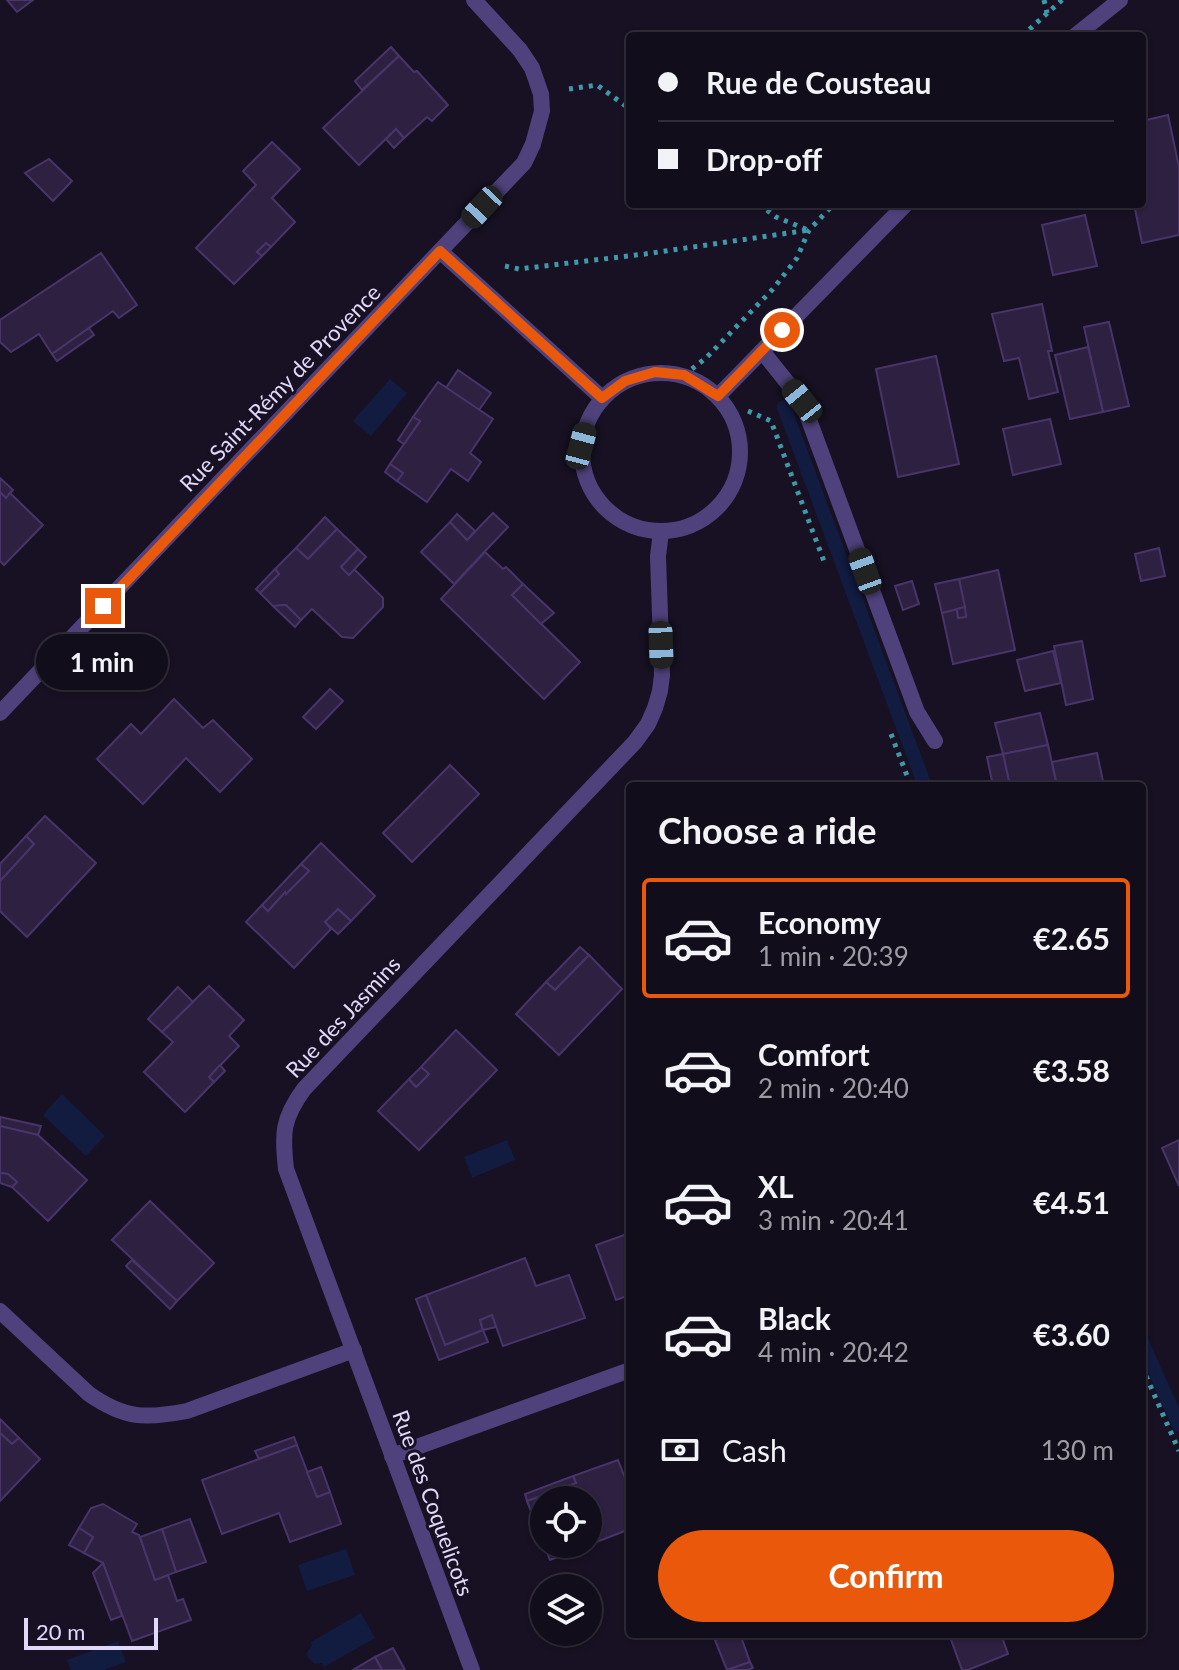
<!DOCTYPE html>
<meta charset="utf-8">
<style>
:root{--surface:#110d1a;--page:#1e1b27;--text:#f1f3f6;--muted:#9c9ca2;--line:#302d39;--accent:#ea580c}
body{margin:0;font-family:Lato,sans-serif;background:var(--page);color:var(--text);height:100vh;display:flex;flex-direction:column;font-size:30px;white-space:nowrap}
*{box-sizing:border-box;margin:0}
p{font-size:26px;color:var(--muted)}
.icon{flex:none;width:44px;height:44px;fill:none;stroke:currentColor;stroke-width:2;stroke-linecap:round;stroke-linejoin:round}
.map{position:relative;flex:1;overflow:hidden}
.side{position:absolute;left:626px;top:782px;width:520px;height:856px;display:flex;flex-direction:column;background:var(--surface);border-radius:8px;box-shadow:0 2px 6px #0004,0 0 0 2px var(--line)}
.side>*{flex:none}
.banner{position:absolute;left:626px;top:32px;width:520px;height:176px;border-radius:8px;box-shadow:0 2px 6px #0004,0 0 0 2px var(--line);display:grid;align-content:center;height:176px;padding:0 32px;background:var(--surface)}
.controls{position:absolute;left:530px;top:1486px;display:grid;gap:16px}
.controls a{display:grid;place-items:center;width:72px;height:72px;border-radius:50%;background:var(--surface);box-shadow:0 2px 6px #0004,0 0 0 2px var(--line);font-size:40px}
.scale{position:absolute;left:24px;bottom:20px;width:134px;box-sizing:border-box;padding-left:8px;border:4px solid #e2d8fa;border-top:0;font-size:22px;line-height:28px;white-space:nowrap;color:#e2d8fa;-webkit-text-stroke:6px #171123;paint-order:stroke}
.end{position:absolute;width:36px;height:36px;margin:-18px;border:10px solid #ea580c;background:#fff;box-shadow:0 0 0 4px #fff}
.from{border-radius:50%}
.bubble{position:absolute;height:56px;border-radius:28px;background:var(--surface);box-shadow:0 2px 6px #0004,0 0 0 2px var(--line);font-size:26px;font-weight:700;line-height:56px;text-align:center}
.car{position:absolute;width:24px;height:48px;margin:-24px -12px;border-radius:10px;box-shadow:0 0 6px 2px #0007;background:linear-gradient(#222 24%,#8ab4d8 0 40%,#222 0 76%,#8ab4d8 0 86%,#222 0)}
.banner b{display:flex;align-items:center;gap:28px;height:76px;font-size:30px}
.banner b+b{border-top:2px solid var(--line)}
.banner i{width:20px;height:20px;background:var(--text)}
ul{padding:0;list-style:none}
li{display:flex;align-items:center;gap:24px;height:120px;margin:0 16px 12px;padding:0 16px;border:4px solid transparent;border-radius:8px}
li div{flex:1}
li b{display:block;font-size:30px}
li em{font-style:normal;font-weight:700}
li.current{border-color:var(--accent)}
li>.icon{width:72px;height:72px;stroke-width:1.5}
h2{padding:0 32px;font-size:36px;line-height:96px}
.pay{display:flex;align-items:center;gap:20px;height:88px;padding:0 32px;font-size:30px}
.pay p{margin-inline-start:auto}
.primary-button{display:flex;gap:16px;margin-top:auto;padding:16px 32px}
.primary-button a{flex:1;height:92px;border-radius:48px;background:var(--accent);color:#fff;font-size:32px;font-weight:700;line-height:92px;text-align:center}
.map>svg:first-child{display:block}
</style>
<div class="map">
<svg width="1179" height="1670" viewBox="0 0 1179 1670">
<rect width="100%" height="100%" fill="#171123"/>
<g fill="#121b40">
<path d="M390,379L407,393L371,436L353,421Z"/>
<path d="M62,1094L105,1136L86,1156L43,1115Z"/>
<path d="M507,1140L515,1160L472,1178L464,1157Z"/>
<path d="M346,1549L355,1575L307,1591L298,1565Z"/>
<path d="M361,1613L375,1638L324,1667L322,1663L315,1664L308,1658L307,1652L312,1646L311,1642Z"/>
<path d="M118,1641L126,1662L104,1670H71L67,1660Z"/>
</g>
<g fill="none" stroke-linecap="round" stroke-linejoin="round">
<g stroke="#121b40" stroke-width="14">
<path d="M784,407L925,786"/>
<path d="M1142,1342L1179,1425"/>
</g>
</g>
<g fill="#2d2041" stroke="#49346a" stroke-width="2" fill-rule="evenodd">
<path d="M7,0H33L17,12Z"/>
<path d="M391,47L399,56L362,90L355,81Z"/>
<path d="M399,56L414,72L417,71L448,105L432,121L427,117L404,138L396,129L359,165L323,128Z"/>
<path d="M1168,115L1179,167V235L1142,243L1134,204H1142V121Z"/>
<path d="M396,129L404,138L394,148L386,139Z"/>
<path d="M272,142L300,169L272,198L295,222L271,247L266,243L257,252L262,256L234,284L196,248L256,185L243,171Z"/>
<path d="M49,159L72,181L53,201L25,173Z"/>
<path d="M1085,215L1097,266L1053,275L1042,225Z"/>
<path d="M266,243L271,247L262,256L257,252Z"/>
<path d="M101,253L137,305L119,318L113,311L52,354L39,334L11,352L0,342V320Z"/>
<path d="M1042,304L1052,351H1048L1058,392L1029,399L1019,358L1004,361L992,314Z"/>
<path d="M1109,322L1129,406L1103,412L1084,327Z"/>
<path d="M89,328L94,335L57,361L52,354Z"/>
<path d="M1088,347L1103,412L1070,419L1055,355Z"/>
<path d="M936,356L959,464L898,477L876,369Z"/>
<path d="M458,370L491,393L479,410L446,388Z"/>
<path d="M438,382L493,419L470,453L481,462L468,481L451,469L427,502L397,481L403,473L390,464L420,421L413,417Z"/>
<path d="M413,417L420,421L404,444L398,440Z"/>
<path d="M1050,419L1061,464L1013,475L1003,429Z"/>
<path d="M390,464L403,473L397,481L385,472Z"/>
<path d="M0,478L13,490L6,498L0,492Z"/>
<path d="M0,492L6,498L10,493L43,525L4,565L0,561Z"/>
<path d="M493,513L508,527L454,584L421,552L450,522L467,540Z"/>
<path d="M457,514L475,531L467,540L450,522Z"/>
<path d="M325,517L337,529L308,559L296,548Z"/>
<path d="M337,529L358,549L341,567L349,575L354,569L383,598V607L353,638L342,637L312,609L301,620L286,605L273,606L260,593L279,574L275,569L296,548L308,559Z"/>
<path d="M1159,548L1165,576L1141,581L1135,554Z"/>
<path d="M358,549L366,557L349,575L341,567Z"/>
<path d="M485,552L503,569L506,567L523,584L512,595L580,662L544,699L441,599Z"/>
<path d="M275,569L279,574L260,593L256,589Z"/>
<path d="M998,570L1015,650L953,664L942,613L957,609L958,618L966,617L959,579Z"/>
<path d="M959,579L965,607L942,613L935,584Z"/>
<path d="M912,581L919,604L903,610L895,586Z"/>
<path d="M523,584L554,613L541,624L512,595Z"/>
<path d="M286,605L301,620L295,627L273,606Z"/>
<path d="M965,607L966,617L958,618L957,609Z"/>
<path d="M1082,641L1093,699L1066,705L1054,646Z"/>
<path d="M1053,651L1061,683L1025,691L1017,660Z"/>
<path d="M330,689L343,701L316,729L303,717Z"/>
<path d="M174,699L203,728L213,720L252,759L220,792L186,758L143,804L97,759L131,724L141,734Z"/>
<path d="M1040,713L1048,745L1003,754L995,723Z"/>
<path d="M1048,745L1057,786H1010L1003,754Z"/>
<path d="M1097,753L1104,786H1057L1052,762Z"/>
<path d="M1003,754L1010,786H993L987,757Z"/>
<path d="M450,765L479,794L412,862L383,833Z"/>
<path d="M45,816L96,863L27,937L0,911V881L34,844L26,836Z"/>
<path d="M26,836L34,844L0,881V864Z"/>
<path d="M321,843L375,896L351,921L338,909L325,922L331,929L294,968L246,922L262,905L268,911L285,892L286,894L309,871L301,864Z"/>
<path d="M301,864L309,871L286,894L285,892L268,911L262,905Z"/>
<path d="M338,909L351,921L338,934L325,922Z"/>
<path d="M580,947L589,955L555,990L546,982Z"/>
<path d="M589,955L622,989L559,1055L516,1014L546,982L555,990Z"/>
<path d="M209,986L244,1020L229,1036L239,1046L209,1077L214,1082L185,1112L144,1072L173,1042L162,1032Z"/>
<path d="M178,987L193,1002L162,1032L148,1019Z"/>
<path d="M456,1030L497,1070L419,1150L378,1111L409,1079L416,1087L429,1074L421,1067Z"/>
<path d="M220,1065L225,1071L214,1082L209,1077Z"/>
<path d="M421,1067L429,1074L416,1087L409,1079Z"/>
<path d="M0,1117L41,1126L38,1135L0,1126Z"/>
<path d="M0,1126L38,1135L87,1180L48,1221L12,1187L17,1182L8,1174L0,1173Z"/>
<path d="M1179,1140V1186L1162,1148Z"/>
<path d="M0,1173L8,1174L17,1182L12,1187L0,1183Z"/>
<path d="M150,1201L214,1263L177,1301L112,1240Z"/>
<path d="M630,1233V1295L616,1300L596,1245Z"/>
<path d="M525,1258L536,1286L569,1275L585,1318L503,1346L492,1315L480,1320L483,1330L445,1345L426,1295Z"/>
<path d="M132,1260L177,1301L170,1309L126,1266Z"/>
<path d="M426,1295L445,1345L483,1330L488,1342L439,1360L416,1299Z"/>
<path d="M492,1315L496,1327L483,1330L480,1320Z"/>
<path d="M0,1419L19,1438L12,1444L0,1433Z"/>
<path d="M0,1433L12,1444L19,1438L40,1459L0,1501Z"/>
<path d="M294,1437L297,1445L259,1459L255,1451Z"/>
<path d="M297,1445L317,1497L330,1492L341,1524L290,1542L279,1513L222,1534L202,1480Z"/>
<path d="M618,1460L630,1491V1529L550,1560L527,1501L576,1483L573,1476ZM544,1500H588V1544H544Z"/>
<path d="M321,1467L330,1492L317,1497L307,1472Z"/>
<path d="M573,1476L576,1483L527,1501L525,1494Z"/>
<path d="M103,1504L137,1524L132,1532L139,1535L155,1580L168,1575L177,1601L183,1599L191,1620L132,1641L103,1563L84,1553L93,1537L79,1528L91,1508Z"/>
<path d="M190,1519L206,1562L176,1572L162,1529Z"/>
<path d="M79,1528L93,1537L84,1553L69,1545Z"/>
<path d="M162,1529L176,1572L155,1580L140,1537Z"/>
<path d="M103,1563L122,1616L111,1620L93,1573Z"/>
<path d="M733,1634H740L750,1662L727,1670L715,1640Z"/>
<path d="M949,1634H1001L1008,1654L968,1670H962Z"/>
<path d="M393,1648L405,1670H382L375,1657Z"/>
<path d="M375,1657L382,1670H353Z"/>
<path d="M750,1662L753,1668L747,1670H727Z"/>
</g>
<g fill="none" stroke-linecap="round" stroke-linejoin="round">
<g stroke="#3e9aa8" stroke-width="5" stroke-dasharray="4 6" stroke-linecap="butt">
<path d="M1044,0L1047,13"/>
<path d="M1022,36L1062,0"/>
<path d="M569,89L597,85L630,109"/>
<path d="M759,204L776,217L808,230"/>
<path d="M505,266L519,269L645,254L809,230"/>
<path d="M684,375L706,358L773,289L797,258L809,230L834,204"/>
<path d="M748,411L771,421L825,564"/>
<path d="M891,734L911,786"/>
<path d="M1142,1367L1179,1451"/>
</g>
<g stroke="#4f427c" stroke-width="16">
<path d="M1075,36L1120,0"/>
<path d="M440,251L524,163L533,144L542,111L541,94L532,68L520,50L474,0"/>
<path d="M762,351L802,401L917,712L935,741"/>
<circle cx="661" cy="452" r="79"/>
<path d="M718,396L906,204"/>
<path d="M0,713L440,251L602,398"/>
<path d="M0,1311L89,1394C125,1419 145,1419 187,1411L354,1350"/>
<path d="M392,1456L630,1370"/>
<path d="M472,1670L286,1169C282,1134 282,1119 304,1089L635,742L648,724L655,708L660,691L662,675L658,556L661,532"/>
</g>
</g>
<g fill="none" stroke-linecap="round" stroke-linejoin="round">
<path stroke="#ea580c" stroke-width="10" d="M103,606L440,251L602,398L625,381L655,372L684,375L718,396L782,330"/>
</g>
<g text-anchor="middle" stroke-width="6" stroke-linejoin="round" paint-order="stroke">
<g font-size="22" fill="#e2d8fa" stroke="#171123">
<text transform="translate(280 388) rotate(-46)" y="8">Rue Saint-Rémy de Provence</text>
<text transform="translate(343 1017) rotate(-47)" y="8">Rue des Jasmins</text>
<text transform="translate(433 1503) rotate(70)" y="8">Rue des Coquelicots</text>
</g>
</g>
</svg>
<div class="controls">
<a><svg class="icon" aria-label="locate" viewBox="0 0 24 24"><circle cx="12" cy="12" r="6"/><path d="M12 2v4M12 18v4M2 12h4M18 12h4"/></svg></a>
<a><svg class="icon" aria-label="layers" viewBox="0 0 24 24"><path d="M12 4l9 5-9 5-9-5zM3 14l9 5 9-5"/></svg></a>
</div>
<div class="scale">20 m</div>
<i class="end from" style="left:782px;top:330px"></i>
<i class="end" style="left:103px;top:606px"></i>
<div class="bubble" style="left:36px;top:634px;width:132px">1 min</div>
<i class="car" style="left:482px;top:207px;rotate:223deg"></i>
<i class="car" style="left:802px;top:401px;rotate:321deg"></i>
<i class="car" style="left:581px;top:446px;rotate:15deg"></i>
<i class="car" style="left:865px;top:571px;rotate:340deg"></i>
<i class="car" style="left:661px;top:645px;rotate:178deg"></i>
<div class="banner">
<b><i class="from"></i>Rue de Cousteau</b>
<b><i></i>Drop-off</b>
</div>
<section class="side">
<h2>Choose a ride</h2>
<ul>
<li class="current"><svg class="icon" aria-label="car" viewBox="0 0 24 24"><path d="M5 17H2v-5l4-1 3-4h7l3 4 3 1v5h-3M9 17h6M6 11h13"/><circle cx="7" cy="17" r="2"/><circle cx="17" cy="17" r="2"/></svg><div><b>Economy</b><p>1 min · 20:39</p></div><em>€2.65</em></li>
<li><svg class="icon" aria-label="car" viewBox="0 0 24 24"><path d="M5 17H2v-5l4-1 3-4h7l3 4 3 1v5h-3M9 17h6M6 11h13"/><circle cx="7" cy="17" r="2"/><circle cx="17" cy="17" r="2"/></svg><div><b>Comfort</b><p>2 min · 20:40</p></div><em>€3.58</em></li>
<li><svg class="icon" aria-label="car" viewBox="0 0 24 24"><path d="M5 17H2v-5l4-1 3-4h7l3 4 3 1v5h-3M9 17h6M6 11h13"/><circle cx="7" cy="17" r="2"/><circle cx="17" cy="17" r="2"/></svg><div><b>XL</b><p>3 min · 20:41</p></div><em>€4.51</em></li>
<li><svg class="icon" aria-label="car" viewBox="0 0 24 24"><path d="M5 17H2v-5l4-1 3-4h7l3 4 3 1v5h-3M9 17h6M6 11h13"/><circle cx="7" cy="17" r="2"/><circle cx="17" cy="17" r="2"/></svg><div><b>Black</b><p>4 min · 20:42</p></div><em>€3.60</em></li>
</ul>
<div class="pay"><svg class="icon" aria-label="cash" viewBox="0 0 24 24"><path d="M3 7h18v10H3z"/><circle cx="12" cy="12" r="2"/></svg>Cash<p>130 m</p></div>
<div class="primary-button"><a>Confirm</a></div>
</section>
</div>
